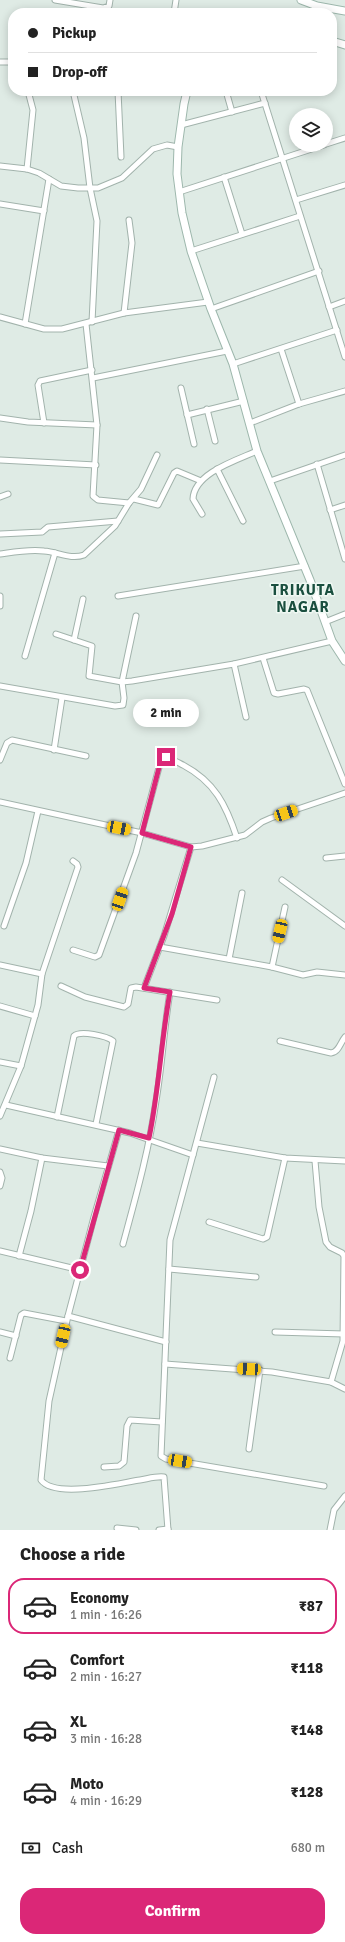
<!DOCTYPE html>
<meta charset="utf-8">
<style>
:root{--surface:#fff;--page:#f6f6f6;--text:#222;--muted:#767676;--line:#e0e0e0;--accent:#db2777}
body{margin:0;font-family:Signika,sans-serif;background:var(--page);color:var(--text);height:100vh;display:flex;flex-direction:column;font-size:15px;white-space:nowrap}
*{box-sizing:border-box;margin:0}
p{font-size:13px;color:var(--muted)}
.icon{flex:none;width:22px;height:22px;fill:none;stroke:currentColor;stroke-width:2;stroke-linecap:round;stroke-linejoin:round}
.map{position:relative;height:1530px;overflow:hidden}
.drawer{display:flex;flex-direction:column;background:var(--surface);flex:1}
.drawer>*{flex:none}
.hud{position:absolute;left:8px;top:8px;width:329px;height:88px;border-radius:16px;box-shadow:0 2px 10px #0003;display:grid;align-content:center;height:88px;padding:0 20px;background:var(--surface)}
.tools{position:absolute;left:289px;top:108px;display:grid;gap:8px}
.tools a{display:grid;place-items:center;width:44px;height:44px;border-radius:50%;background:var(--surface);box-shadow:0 2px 10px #0003;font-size:20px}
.end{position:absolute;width:18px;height:18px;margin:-9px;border:5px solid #db2777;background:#fff;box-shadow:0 0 0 2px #fff}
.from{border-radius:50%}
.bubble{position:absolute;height:28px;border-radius:14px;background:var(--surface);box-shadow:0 2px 10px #0003;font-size:13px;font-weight:800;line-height:28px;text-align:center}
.car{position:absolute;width:12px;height:24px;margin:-12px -6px;border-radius:5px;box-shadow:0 0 3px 1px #0007;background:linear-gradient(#f5c518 24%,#345 0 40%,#f5c518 0 76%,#345 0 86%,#f5c518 0)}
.hud b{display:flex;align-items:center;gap:14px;height:38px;font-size:15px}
.hud b+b{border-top:1px solid var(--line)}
.hud i{width:10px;height:10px;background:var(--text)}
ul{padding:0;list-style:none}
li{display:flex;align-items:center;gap:12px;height:56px;margin:0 8px 6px;padding:0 12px;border:2px solid transparent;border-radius:16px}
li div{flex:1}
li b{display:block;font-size:15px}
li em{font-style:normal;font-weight:800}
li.selected{border-color:var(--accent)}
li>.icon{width:36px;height:36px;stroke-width:1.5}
h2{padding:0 20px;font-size:18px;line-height:48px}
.pay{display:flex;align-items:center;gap:10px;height:44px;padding:0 20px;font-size:15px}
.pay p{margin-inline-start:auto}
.primary-button{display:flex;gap:8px;margin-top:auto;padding:8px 20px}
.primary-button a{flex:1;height:46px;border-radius:16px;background:var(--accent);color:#fff;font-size:16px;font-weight:800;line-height:46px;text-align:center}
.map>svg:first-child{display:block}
</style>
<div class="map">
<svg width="345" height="1530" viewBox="0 0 345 1530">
<rect width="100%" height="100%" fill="#dfebe5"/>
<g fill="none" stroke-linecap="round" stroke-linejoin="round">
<g stroke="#a2b3ac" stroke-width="7">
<g id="street">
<path d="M55,0L103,8L109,6L110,0"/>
<path d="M174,13L176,0"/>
<path d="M0,62H13"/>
<path d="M73,91L84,138L90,188L97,221L92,322"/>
<path d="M118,91L121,157"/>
<path d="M226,91L232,112"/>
<path d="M261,91L345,357"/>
<path d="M181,125L265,103"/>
<path d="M326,144L345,138"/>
<path d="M0,166L27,169L39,173L61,186L78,188H98L122,178L153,149L167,145L178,147"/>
<path d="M27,169L33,110L28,91"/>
<path d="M224,177L242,234"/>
<path d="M179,192L324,145"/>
<path d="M296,200L345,185"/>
<path d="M0,204L44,211"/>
<path d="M191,251L300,216"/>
<path d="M329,307L345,301"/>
<path d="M211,309L319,271"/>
<path d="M124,313L132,243L129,220"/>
<path d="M0,317L44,329H62L124,313L208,302"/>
<path d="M25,324L49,179"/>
<path d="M86,324L97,425L93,496L98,500L129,503"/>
<path d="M281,349L299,404"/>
<path d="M233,364L337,330"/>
<path d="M93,378L227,351"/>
<path d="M181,388L194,444"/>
<path d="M207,409L215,441"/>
<path d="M187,415L244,401"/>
<path d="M0,418L28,422L97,425"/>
<path d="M44,423L38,385L40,381L92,370"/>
<path d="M250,423L299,404L345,391"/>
<path d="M0,460L96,465"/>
<path d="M317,464L345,559"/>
<path d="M217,469L243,521"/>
<path d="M270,481L345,455"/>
<path d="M0,497L8,494"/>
<path d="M134,499L158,505L174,473L177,471L201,481"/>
<path d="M330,510L345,505"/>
<path d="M202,514L193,499C194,473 237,460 257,451"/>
<path d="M0,534L42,532L48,527L118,521"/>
<path d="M0,554C14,552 30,549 44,551C58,552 71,560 84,555L115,526L129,503L141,489L157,455"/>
<path d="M0,596V606"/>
<path d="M118,596L305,566"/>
<path d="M325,622L345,614"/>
<path d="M56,634L92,646L89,676L122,682L132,681L234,664L332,641"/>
<path d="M74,640L83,599"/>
<path d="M25,656L55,553"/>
<path d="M263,658L274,693L278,694L304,689L307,690L345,784"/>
<path d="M234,664L246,717"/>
<path d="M0,686L115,706L123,705L124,698L122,682L136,616"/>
<path d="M54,750L62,698"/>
<path d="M0,760L7,743L12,740L86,756"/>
<path d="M0,802L142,833L191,847L202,846L245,835L262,822L271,818L345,793"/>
<path d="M326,858L345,856"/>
<path d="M282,880L345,926"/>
<path d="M4,926L26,863L38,811"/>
<path d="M160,947L272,967L303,975L317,972L345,975"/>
<path d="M73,950L95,957L99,955L136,853L161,760L163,758C170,757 177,762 183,765C215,782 226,805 237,838"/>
<path d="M229,959L242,893"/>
<path d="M0,965L42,974"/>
<path d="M272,967L285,907"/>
<path d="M61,986L85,997L124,1007L128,1004L131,988L136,987L217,1000"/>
<path d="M144,988L164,936L191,847"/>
<path d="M0,1006L35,1016"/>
<path d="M280,1041L331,1053C339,1052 340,1043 345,1037"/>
<path d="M0,1062L21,1066"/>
<path d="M214,1077L170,1240L161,1456L166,1459L324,1486"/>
<path d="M6,1105L130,1133L193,1155"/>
<path d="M0,1116L21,1066L38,1005L42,974L78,867L77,864L73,861"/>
<path d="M57,1117L74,1036C80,1030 107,1036 113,1041L96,1124"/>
<path d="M119,1130L94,1217L68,1316L166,1342"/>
<path d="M197,1143L285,1158L345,1161"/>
<path d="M0,1149L42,1158L108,1166"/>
<path d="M315,1161L319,1207L326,1242L330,1247L342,1253L344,1256L343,1341L331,1382"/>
<path d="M0,1172L2,1178L0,1186"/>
<path d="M209,1222L263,1239L267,1237L285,1158"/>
<path d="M123,1244C136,1196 149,1150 156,1101C162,1065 164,1028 170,992"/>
<path d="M0,1251L80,1270"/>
<path d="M19,1256L31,1211L42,1158"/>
<path d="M169,1269L256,1277"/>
<path d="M68,1316L49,1401L41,1480C55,1499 119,1483 140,1480C147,1479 156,1476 164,1477L168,1530"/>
<path d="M0,1332L16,1336"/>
<path d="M275,1332L344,1334"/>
<path d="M10,1358L21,1315L24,1313L66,1321"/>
<path d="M165,1364L272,1372L331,1382L345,1389"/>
<path d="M249,1449L260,1370"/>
<path d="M104,1467L119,1466L124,1462L127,1426L130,1420L162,1422"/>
<path d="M117,1528L136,1530"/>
<path d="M159,1530L168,1529"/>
<path d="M330,1530L334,1510L345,1496"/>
</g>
</g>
<g stroke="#9db7ac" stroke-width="9">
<g id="secondary">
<path d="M301,0L317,6L345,11"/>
<path d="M332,41L345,45"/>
<path d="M187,91L184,104L178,147L177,174L182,213L191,251L211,309L233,364L257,451L310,580L332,641L345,661"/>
</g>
</g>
<use href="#street" stroke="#fff" stroke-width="5"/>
<use href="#secondary" stroke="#fff" stroke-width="7"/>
</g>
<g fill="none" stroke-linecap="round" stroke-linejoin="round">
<path stroke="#db2777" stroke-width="5" d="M80,1270L119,1130L149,1138C159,1090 161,1041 170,992L144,988L172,914L191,847L142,833L161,760L166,757"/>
</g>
<g text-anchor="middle" stroke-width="3" stroke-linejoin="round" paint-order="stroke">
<g font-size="15" font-weight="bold" letter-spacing="1" fill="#1a4f3f" stroke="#eff8f3">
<text x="303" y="595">TRIKUTA<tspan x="303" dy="17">NAGAR</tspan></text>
</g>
</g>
</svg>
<div class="tools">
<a><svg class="icon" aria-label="layers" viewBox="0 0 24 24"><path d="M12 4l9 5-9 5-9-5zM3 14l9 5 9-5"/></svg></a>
</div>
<i class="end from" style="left:80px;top:1270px"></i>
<i class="end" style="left:166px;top:757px"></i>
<div class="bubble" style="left:133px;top:699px;width:66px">2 min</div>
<i class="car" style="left:286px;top:813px;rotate:71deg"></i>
<i class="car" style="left:119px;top:828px;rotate:101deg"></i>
<i class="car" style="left:120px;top:899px;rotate:19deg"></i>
<i class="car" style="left:280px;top:931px;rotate:193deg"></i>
<i class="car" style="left:63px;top:1336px;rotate:193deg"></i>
<i class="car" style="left:249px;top:1369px;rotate:273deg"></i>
<i class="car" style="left:180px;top:1461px;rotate:99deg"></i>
<div class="hud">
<b><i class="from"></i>Pickup</b>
<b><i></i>Drop-off</b>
</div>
</div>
<section class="drawer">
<h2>Choose a ride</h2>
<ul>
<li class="selected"><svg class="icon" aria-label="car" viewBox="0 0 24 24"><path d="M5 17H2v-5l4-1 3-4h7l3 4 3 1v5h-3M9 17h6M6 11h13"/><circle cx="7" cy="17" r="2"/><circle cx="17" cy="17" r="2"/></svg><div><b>Economy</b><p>1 min · 16:26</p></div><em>₹87</em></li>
<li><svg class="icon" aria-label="car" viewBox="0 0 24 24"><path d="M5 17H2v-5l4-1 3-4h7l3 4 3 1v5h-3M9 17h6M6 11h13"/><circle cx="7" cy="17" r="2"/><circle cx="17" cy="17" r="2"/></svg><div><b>Comfort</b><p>2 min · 16:27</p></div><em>₹118</em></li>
<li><svg class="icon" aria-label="car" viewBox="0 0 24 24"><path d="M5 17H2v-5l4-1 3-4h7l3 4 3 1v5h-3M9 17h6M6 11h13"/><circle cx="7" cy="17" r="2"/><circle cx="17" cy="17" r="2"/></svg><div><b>XL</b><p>3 min · 16:28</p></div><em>₹148</em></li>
<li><svg class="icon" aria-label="car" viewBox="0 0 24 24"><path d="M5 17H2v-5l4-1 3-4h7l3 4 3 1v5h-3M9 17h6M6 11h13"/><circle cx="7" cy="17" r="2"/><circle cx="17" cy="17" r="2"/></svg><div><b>Moto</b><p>4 min · 16:29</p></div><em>₹128</em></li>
</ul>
<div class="pay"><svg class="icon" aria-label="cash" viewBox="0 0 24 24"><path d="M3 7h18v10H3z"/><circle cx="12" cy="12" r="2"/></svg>Cash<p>680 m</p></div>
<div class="primary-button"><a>Confirm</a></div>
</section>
